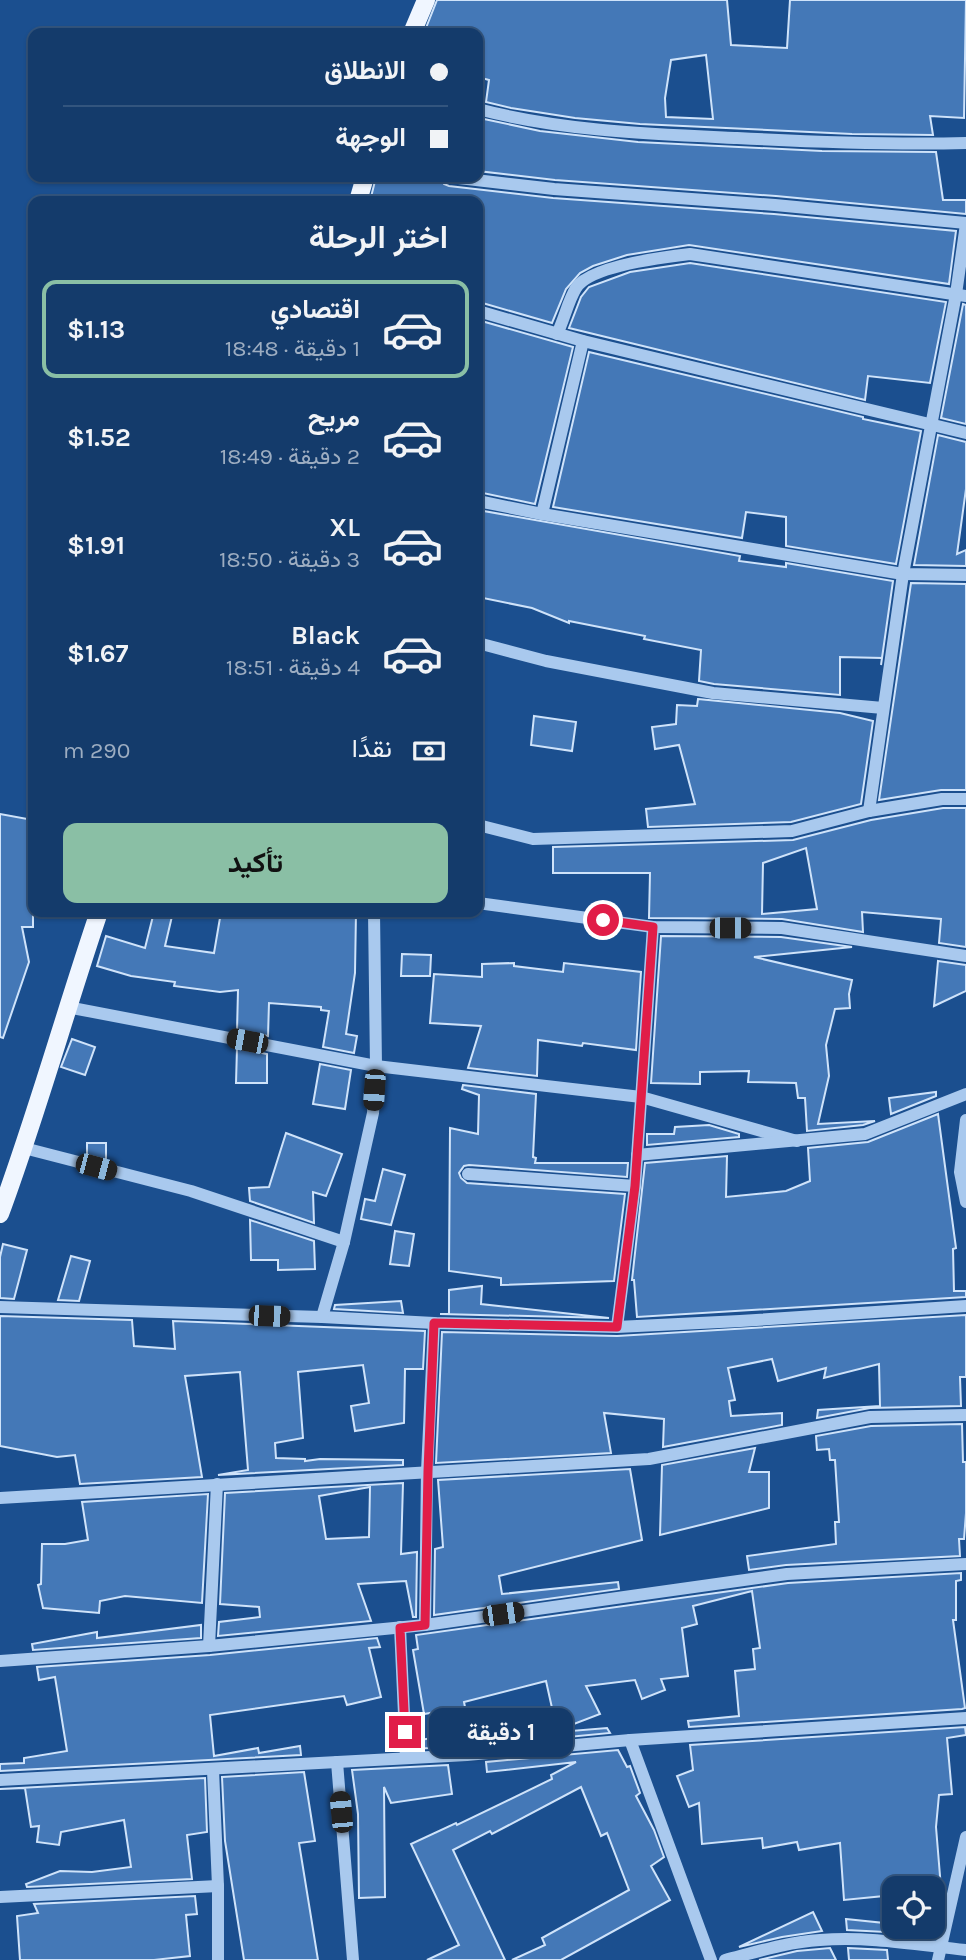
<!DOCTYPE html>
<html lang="ar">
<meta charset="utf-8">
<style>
:root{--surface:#143b6b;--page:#1d4271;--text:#f1f3f6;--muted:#9dadc1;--line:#33557e;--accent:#8abfa5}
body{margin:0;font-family:Karla,Vazirmatn,sans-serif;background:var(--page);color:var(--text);direction:rtl;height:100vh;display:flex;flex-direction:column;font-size:26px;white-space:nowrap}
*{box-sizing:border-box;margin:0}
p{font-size:23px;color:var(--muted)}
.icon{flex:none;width:38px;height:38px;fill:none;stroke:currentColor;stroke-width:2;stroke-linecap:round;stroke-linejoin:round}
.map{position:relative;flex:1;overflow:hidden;direction:ltr}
.side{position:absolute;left:28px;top:196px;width:455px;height:721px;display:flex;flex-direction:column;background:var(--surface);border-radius:14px;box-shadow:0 2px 5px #0004,0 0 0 2px var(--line);direction:rtl}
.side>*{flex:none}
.banner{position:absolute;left:28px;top:28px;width:455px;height:154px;border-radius:14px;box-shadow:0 2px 5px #0004,0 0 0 2px var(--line);direction:rtl;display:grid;align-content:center;height:154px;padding:0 35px;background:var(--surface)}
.tools{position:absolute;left:882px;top:1876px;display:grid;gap:14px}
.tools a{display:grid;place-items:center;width:63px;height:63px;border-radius:14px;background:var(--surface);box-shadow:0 2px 5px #0004,0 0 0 2px var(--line);font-size:35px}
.end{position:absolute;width:32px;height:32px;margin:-16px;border:9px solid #e11d48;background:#fff;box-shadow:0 0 0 4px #fff}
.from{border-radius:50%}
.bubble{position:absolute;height:49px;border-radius:14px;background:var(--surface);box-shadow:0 2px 5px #0004,0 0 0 2px var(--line);font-size:23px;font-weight:700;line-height:49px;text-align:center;direction:rtl}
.car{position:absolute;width:21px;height:42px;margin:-21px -10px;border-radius:9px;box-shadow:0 0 5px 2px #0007;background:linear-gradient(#222 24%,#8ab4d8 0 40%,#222 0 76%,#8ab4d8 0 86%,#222 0)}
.banner b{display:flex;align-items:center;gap:24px;height:66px;font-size:26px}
.banner b+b{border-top:2px solid var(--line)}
.banner i{width:18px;height:18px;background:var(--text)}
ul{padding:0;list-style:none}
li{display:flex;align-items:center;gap:21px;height:98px;margin:0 14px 10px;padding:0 21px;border:4px solid transparent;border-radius:14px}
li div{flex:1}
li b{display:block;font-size:26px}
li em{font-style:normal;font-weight:700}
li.active{border-color:var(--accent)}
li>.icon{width:63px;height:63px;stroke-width:1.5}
h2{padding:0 35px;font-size:32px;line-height:84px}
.pay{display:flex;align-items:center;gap:18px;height:77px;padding:0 35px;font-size:26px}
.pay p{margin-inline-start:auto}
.action{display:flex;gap:14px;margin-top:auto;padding:14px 35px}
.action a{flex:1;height:80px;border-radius:14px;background:var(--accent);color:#111;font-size:28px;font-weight:700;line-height:80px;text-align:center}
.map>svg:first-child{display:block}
</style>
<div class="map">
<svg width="966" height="1960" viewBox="0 0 966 1960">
<rect width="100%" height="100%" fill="#1b4f8f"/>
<g fill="#4478b7" stroke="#cfe3fa" stroke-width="2" fill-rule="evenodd">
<path d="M437,0H727L731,45L787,48L790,0H966L964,118L930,116L933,135L852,134L640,124L575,118L511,108L486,102L489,80L478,77V33H424ZM706,55L713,119L666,117L665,98L671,60Z"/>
<path d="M484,119L540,131L638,142L822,151L936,152L943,200H966V214L776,196L555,180L478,171Z"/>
<path d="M376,177H441L444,184L449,186L553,198L774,214L956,231L949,284L689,245L627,255L593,266L580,273L566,289L552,323L479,302L483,281L478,282V201H370Z"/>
<path d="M690,263L946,302L930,383L868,376L865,400L569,328L581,297L589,287L630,272Z"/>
<path d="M963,304L966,305V424L941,418Z"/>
<path d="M478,320L573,347L535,504L478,492Z"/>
<path d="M589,352L863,417V419L921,431L896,564L786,546V517L746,512L742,538L553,507Z"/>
<path d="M938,435L966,442V489L957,554L966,550V566L914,565Z"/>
<path d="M478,510L740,556L739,561L786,567V563L893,581L881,665L882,658L840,657V695L714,684L699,681L701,650L644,639L645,636L569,621V623L532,608L478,597Z"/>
<path d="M911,583L966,584V790H941L879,800Z"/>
<path d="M698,699L840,713L873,721L861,804L791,822L648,827L646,809L695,804L679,745L655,749L652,727L676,724L677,705L697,706Z"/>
<path d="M534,716L576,722L572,751L531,745Z"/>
<path d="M943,808H966V947L939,943L941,919L862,912L863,932L782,919L649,918L650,873H553V847L793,840L871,820ZM806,848L817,909L762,914L763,863Z"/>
<path d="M0,814L33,820V927H22L29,962L3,1038L0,1037Z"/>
<path d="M154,912H173L165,946L214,953L221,912H356L355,973L346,1034L357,1036L354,1053L323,1047L329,1011L321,1010V1007L269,1003L268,1036L237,1031L238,990L220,992L174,986L175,982L131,976L97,966L106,936L145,948Z"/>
<path d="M661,936L781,937L852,947L754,957L852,980L849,994L850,1008L835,1009L826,1045L829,1076L818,1124L875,1121L863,1125L807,1131L805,1098H798L796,1083L748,1082L749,1071L700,1072V1084L651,1083Z"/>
<path d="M402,954L431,955L430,976H401Z"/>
<path d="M938,961L966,965V991L934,1006Z"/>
<path d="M514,963V966L563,972L564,963L641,972L636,1050L583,1043L582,1046L538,1040L537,1076L468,1068L481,1026L430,1023L434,974L482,977V964Z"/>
<path d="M72,1039L95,1047L85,1075L61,1067Z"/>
<path d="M237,1048L267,1054V1083H236Z"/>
<path d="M320,1064L351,1070L345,1109L313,1104Z"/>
<path d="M463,1085L536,1094L533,1157L536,1158L535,1163H628L627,1177L469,1165L464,1166L459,1173L461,1178L467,1183L625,1194L614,1281L501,1285V1278L449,1271L450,1128L478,1134L479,1095L462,1089Z"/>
<path d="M936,1092V1096L891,1114L889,1098Z"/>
<path d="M938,1114L956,1248L953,1249L954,1291H966V1297L637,1317L634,1280H632L645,1163L727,1156L726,1197L786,1191L810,1181L808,1148L868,1142Z"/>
<path d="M709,1125L739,1134V1137L647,1145V1134H674L675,1127Z"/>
<path d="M286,1133L342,1154L326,1196L313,1192L314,1223L250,1201L249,1188L269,1187Z"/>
<path d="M87,1143H106V1160L87,1155Z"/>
<path d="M383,1169L405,1175L391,1225L361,1219L365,1199L375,1201Z"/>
<path d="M250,1220L314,1241L315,1269L278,1270V1260H251Z"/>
<path d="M395,1231L414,1234L409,1266L390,1264Z"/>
<path d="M3,1244L27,1250L14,1299L0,1298V1257Z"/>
<path d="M71,1256L90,1261L79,1301L58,1300Z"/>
<path d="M482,1286L481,1304L609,1318L440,1314H449V1290Z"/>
<path d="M401,1301L403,1313L334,1309L335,1305Z"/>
<path d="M966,1315V1377H960L961,1406L870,1408L817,1418L818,1410L880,1406L879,1364L824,1378L826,1368L778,1381L772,1359L728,1368L735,1400L729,1401L731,1416L782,1413V1425L663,1447L664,1419L604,1413L611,1453L436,1463L442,1332L617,1336Z"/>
<path d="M0,1316L132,1320L134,1346L175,1349L173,1321L425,1331L423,1369H405L404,1423L355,1431L351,1406L369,1403L363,1365L298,1372L303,1438L275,1443L276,1458L305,1459V1461L320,1459L403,1460V1465L218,1475L248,1470L240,1372L185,1376L202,1477L80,1484L75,1455L57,1457L0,1446Z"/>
<path d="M962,1424L963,1462H966V1513L964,1539H959L960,1556L786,1565L749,1570L747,1556L836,1544L835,1522H839L835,1460H830L829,1449L817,1450L816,1436L871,1426Z"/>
<path d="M755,1448L749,1472H769V1508L660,1535L662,1465Z"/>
<path d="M630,1469L642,1540L499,1576L502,1594L618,1582L619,1589L434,1615L435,1549L443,1547L438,1480Z"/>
<path d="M403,1483L401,1554L417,1552L416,1617H413L406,1581L358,1584L371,1621L218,1636L219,1622L260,1617L259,1607L220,1604L225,1493ZM370,1487L369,1537L326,1539L319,1496Z"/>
<path d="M208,1494L202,1603L125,1596L100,1601L99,1613L43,1608L38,1585L41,1584L42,1544H65L88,1540L82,1502Z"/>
<path d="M961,1573V1580L956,1581V1620H953L965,1708L962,1709L689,1727L688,1721L739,1716L735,1671L755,1669L753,1649L760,1648L752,1591L693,1606L697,1624L682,1628L688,1676L661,1679L665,1690L642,1699L635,1680L586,1686L600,1714L558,1730L559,1732L607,1728L610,1733L483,1745L482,1735L556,1726L546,1681L464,1702L465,1707L424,1714L413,1650L418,1649L416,1635L788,1583Z"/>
<path d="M201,1625V1638L33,1650L32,1644L97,1632V1638Z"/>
<path d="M377,1638L380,1647L369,1648L381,1697L347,1705L344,1696L210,1715L214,1756L258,1748L259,1753L300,1746L301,1755L0,1771V1764L24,1763V1758L67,1751L55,1677L39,1680L37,1667L210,1655Z"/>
<path d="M965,1727L966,1735L947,1738L952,1794L939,1795L936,1827L941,1888H894V1895L844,1900L840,1843L799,1850L797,1842L763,1848L762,1838L702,1844L699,1803L689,1807L677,1776L693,1770L690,1745Z"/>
<path d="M444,1736L446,1747L414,1749V1741Z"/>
<path d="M618,1750L627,1767L630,1766L640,1793L636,1796L654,1830L664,1857L651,1866L670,1900L561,1960H512L545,1945L542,1938L629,1890L607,1833L601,1836L581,1787L492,1834L490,1831L453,1850L505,1960H427L459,1945L411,1844L456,1823L457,1825L552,1779L551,1775L576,1762L487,1772L486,1762Z"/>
<path d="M448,1765L452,1794L391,1803L384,1787L385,1897L359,1898L358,1814L352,1770Z"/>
<path d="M304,1772L315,1841L299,1843L318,1960H244L225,1841L222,1777Z"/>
<path d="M205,1778L207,1832L187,1835L192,1879L27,1887L26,1884L60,1871L92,1872L131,1867L124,1820L61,1832L59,1845L37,1842L39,1826L31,1827L25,1788L0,1789Z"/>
<path d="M195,1896L197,1914L186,1915L190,1956L154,1960H20L17,1916L38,1913L34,1904Z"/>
<path d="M813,1912L822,1931L782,1937L739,1947Z"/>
<path d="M846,1919L884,1923L885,1932L847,1930Z"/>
<path d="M830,1948L836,1960H759L797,1951Z"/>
<path d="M848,1948L887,1950L888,1960H849Z"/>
</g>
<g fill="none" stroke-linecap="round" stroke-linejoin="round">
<g stroke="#a9c9ee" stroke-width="12">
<path d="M478,109C562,131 650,134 737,138C813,142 890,145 966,143"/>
<path d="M450,177L554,189L775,205L966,223"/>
<path d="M478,311L583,341L966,433"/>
<path d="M557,334C564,320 568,301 576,288C590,266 664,257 690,254L966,296"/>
<path d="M478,501L542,514L903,574L966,575"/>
<path d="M542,514L583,341"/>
<path d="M478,643L546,661L713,693L883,708"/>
<path d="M869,811L903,574L956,294L966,224"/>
<path d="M478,825L533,839L792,831L869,811L942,799H966"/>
<path d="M478,903L653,927L782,928L966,956"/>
<path d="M67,1007L376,1066L641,1097L797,1141"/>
<path d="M966,1120L960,1172L966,1202"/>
<path d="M24,1148L191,1191L344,1242"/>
<path d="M637,1155L865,1134L966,1094"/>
<path d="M468,1174L635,1186"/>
<path d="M0,1307L322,1317L434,1323L617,1327L740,1321L966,1306"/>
<path d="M322,1317L344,1242L373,1113L376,1066L374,912"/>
<path d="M617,1327L635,1186L653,927"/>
<path d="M0,1498L649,1459L870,1417L966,1415"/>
<path d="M425,1625L427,1471L434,1323"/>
<path d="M400,1627L406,1758"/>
<path d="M209,1646L217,1484"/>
<path d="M0,1661L209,1646L425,1625L787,1574L966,1564"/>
<path d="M630,1740L711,1960"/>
<path d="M337,1762L353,1960"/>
<path d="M213,1770L218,1886V1960"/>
<path d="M0,1780L467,1755L630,1740L966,1718"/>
<path d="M0,1897L218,1886"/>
<path d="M725,1960C756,1952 788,1942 820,1940C869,1936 918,1945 966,1950"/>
<path d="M938,1960L966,1837"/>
</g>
<g stroke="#f0f6ff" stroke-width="18">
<path d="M412,33L426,0"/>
<path d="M358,201L365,177"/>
<path d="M0,1214C37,1114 65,1012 99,912"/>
</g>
</g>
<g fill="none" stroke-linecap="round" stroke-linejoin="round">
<path stroke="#e11d48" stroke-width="9" d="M405,1732L400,1628L425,1625L428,1471L434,1323L617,1327L635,1186L653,927L603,920"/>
</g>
</svg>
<div class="tools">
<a><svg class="icon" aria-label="locate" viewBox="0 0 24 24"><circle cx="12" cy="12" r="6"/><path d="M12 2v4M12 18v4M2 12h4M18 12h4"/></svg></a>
</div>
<i class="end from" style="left:603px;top:920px"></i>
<i class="end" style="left:405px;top:1732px"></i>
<div class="bubble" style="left:429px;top:1708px;width:144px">1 دقيقة</div>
<i class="car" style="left:730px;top:928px;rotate:90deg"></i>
<i class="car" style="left:247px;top:1041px;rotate:281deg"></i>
<i class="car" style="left:374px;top:1090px;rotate:184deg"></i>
<i class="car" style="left:96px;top:1167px;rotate:105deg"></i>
<i class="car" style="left:269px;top:1316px;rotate:92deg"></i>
<i class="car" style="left:503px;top:1614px;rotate:82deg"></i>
<i class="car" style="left:341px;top:1812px;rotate:355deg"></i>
<div class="banner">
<b><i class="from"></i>الانطلاق</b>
<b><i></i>الوجهة</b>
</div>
<section class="side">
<h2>اختر الرحلة</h2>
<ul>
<li class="active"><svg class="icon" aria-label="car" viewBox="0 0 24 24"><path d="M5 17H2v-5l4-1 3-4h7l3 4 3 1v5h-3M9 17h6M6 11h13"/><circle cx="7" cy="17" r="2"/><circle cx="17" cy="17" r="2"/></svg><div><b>اقتصادي</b><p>1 دقيقة · 18:48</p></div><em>$1.13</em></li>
<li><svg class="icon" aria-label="car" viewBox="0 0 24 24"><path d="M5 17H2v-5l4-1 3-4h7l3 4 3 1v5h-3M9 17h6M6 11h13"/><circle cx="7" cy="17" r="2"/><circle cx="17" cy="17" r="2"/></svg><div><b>مريح</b><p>2 دقيقة · 18:49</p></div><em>$1.52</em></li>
<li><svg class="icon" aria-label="car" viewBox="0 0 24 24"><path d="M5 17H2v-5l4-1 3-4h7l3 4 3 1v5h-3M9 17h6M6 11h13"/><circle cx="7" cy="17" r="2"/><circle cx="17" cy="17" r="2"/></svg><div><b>XL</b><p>3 دقيقة · 18:50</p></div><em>$1.91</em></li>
<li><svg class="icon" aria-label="car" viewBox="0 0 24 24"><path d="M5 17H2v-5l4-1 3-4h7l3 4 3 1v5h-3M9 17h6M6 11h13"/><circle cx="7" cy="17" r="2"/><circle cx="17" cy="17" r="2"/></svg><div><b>Black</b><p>4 دقيقة · 18:51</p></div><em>$1.67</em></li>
</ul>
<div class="pay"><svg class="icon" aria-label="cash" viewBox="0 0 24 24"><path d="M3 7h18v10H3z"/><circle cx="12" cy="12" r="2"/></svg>نقدًا<p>290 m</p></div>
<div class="action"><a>تأكيد</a></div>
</section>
</div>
